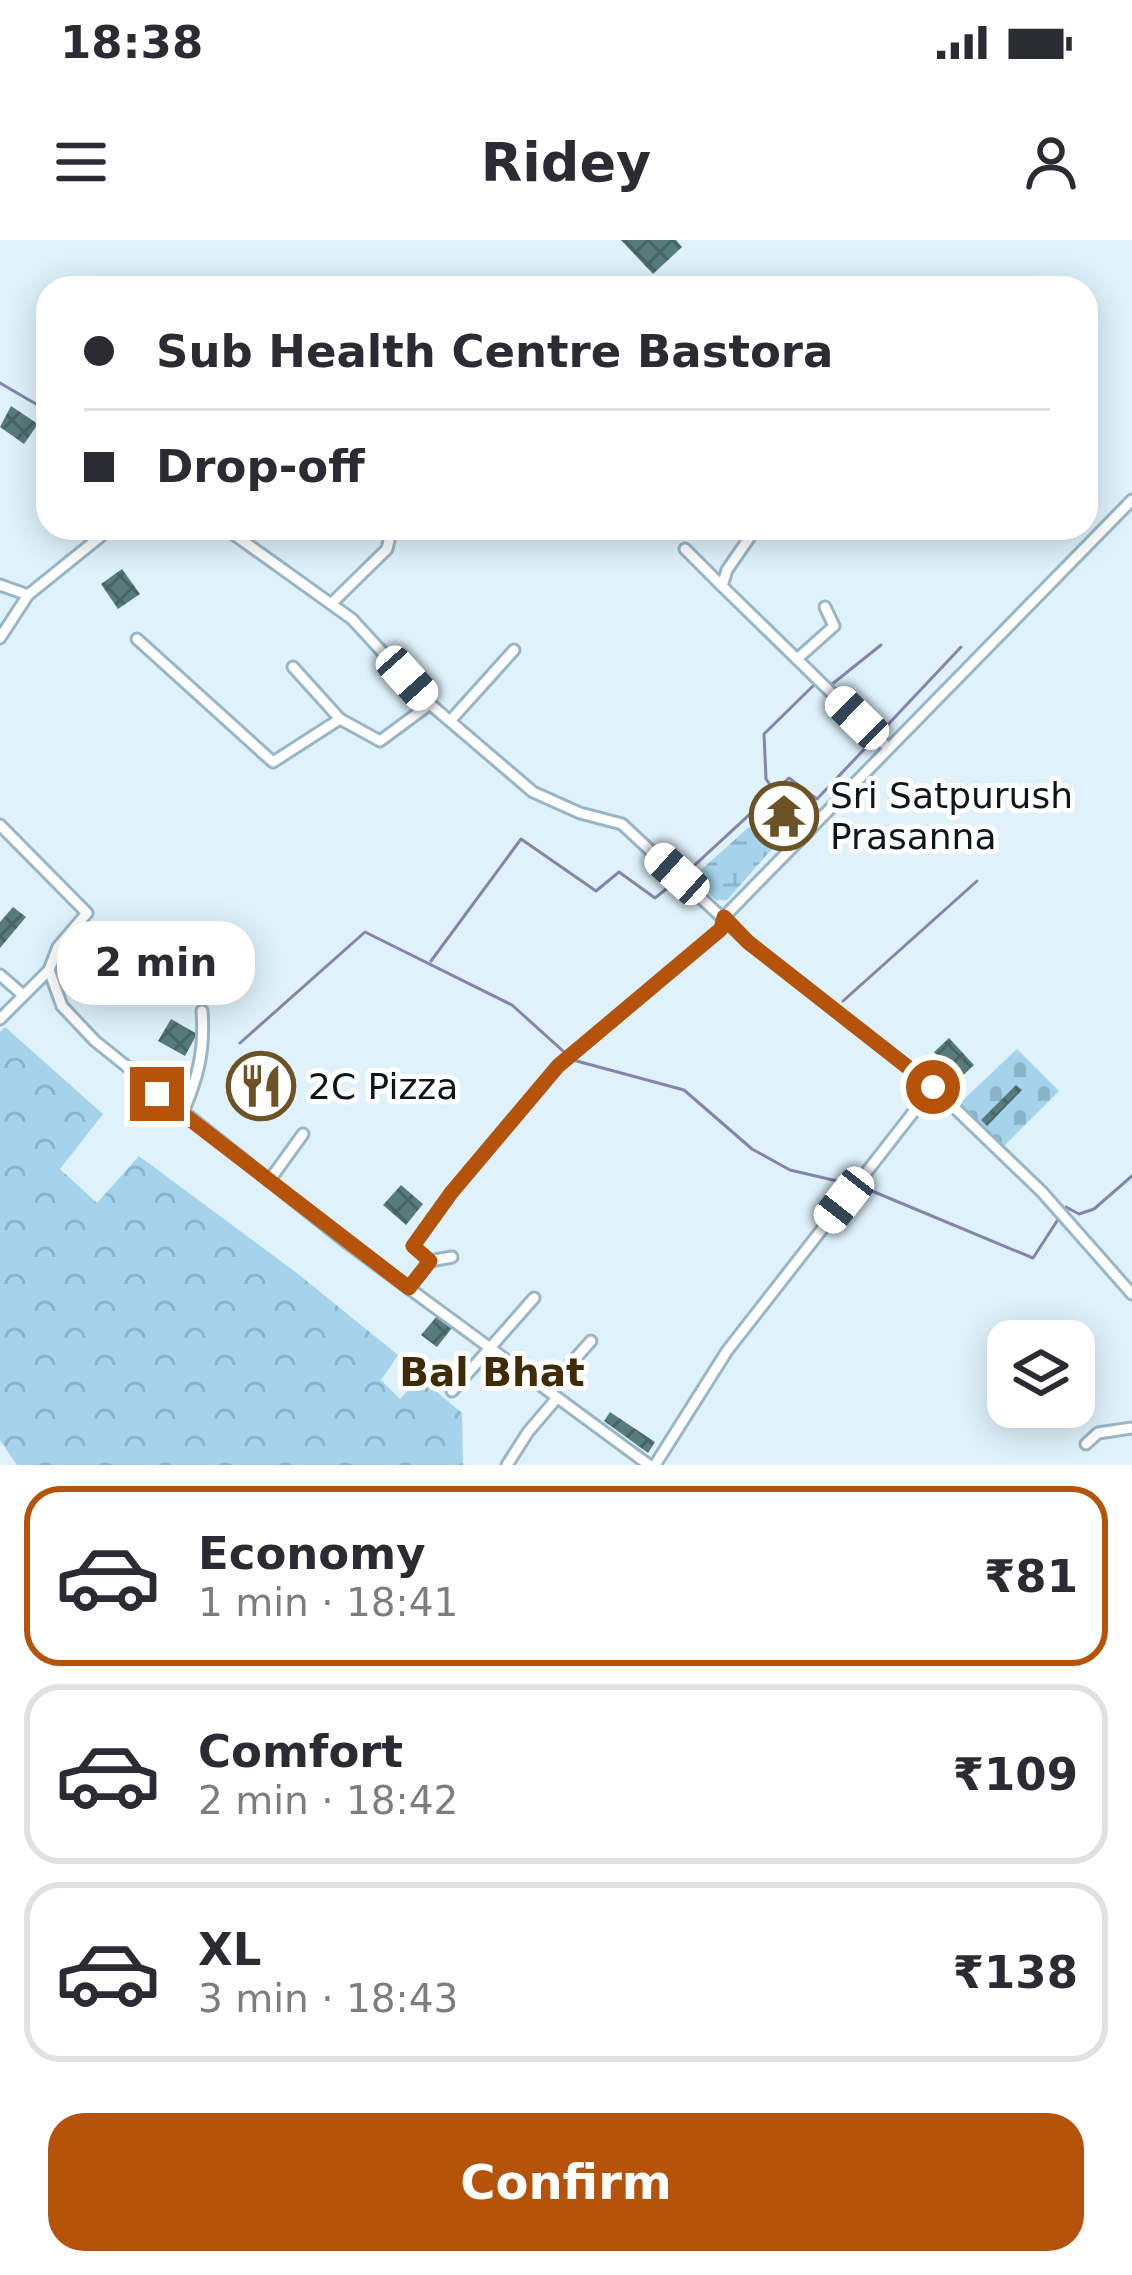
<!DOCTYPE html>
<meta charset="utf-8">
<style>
:root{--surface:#fff;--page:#f2f2f3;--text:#2b2b33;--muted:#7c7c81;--line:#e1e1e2;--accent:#b45309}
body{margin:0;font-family:"DejaVu Sans",sans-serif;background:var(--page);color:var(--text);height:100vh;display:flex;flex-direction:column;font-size:45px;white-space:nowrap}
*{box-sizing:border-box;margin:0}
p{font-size:39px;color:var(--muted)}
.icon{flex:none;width:66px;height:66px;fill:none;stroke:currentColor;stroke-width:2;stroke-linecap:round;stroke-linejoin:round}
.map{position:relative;height:1225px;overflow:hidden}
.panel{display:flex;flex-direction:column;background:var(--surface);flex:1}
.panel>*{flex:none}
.top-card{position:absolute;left:36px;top:36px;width:1062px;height:264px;border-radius:36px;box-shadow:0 6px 30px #0003;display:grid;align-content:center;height:264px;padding:0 48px;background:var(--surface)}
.tools{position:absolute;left:987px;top:1080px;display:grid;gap:24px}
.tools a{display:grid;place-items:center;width:108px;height:108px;border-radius:24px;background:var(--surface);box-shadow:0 6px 30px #0003;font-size:60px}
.end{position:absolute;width:54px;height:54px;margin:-27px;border:15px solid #b45309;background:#fff;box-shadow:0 0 0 6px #fff}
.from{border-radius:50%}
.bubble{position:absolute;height:84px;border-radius:36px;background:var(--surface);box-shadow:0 6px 30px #0003;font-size:39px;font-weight:600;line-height:84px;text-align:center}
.car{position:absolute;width:36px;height:72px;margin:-36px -18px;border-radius:15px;box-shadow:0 0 9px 3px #0007;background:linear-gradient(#fff 24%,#345 0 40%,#fff 0 76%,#345 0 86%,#fff 0)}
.top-card b{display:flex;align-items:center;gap:42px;height:114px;font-size:45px}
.top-card b+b{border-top:3px solid var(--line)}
.top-card i{width:30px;height:30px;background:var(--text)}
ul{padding:21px 0 0;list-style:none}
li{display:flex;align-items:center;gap:36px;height:180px;margin:0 24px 18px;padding:0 24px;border:6px solid var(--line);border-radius:36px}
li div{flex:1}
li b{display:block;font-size:45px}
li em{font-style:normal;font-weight:600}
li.current{border-color:var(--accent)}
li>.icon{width:108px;height:108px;stroke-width:1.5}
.primary-button{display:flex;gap:24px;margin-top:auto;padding:24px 48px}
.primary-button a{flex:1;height:138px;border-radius:36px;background:var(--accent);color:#fff;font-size:48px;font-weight:600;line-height:138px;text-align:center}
.status{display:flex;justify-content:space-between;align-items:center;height:84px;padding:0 60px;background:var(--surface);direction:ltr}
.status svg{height:33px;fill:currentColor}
header{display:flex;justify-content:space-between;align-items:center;height:156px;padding:0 48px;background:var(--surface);font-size:54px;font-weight:600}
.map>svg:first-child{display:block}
</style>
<div class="status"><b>18:38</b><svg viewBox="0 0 49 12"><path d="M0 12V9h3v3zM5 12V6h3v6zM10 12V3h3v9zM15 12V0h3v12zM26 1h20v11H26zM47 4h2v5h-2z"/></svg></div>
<header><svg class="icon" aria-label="menu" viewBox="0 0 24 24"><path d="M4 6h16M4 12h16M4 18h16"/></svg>Ridey<svg class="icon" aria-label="person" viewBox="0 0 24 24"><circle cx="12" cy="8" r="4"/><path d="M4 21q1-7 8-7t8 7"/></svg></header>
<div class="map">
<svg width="1132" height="1225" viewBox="0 0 1132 1225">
<defs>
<pattern id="forest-crowns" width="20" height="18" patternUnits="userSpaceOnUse" patternTransform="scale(3)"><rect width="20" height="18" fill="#a4d3eb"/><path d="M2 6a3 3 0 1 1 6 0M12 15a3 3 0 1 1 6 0" fill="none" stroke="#8cb4c9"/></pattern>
<pattern id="wetland-marsh" width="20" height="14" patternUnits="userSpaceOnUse" patternTransform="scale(3)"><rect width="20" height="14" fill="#a4d3eb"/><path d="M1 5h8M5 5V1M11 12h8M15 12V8" fill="none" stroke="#8cb4c9"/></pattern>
<pattern id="cemetery-stones" width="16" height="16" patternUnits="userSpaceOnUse" patternTransform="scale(3)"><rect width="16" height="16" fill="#a4d3eb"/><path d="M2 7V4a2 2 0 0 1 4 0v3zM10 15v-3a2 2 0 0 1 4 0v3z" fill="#8cb4c9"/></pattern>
<pattern id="building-cross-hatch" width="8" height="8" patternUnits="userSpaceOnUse" patternTransform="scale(3)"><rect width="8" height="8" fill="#587b7c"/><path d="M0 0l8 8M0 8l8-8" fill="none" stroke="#476465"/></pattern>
</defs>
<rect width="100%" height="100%" fill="#dff2fb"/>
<path fill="url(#forest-crowns)" d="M5,787L103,874L60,929L97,963L139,916L298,1034L398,1115L381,1140L400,1159L420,1138L462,1173L463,1225H17L0,1200V792Z"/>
<path fill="url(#wetland-marsh)" d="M749,587L772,609L727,660H716L692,638Z"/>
<path fill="url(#cemetery-stones)" d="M1017,809L1059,851L1003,907L960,863Z"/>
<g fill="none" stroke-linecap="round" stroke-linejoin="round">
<g stroke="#8584aa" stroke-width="3">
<path d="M0,143L48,171"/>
<path d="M181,288L182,289"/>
<path d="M831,445L881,405"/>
<path d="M880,493L961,407"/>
<path d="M773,549L766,539L764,494L815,444"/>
<path d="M684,635L789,538L817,559L873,500"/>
<path d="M431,721L521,599L596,651L619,632L655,658L676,641"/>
<path d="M843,761L977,641"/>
<path d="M240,803L365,692L512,765L573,820L684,850L752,909L790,930L850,944"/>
<path d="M860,946L1033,1018L1059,978"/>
<path d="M1065,970L1066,967L1079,974L1094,969L1132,936"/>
</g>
</g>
<g fill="url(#building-cross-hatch)">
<path d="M621,0H676L682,7L653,34Z"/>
<path d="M11,166L38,184L24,204L0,187Z"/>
<path d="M122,329L140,354L118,369L101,344Z"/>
<path d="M781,553L806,580L787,598L762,572Z"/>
<path d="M13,667L26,677L0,708V682Z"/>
<path d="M207,715L221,727L200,751L186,739Z"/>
<path d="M171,779L197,794L185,816L158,801Z"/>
<path d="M949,798L974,825L959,839L934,812Z"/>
<path d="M1016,845L1022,850L987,886L981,880Z"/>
<path d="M401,945L423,964L406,985L383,965Z"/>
<path d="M437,1076L452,1088L437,1107L421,1095Z"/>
<path d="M610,1172L655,1202L648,1213L604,1181Z"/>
</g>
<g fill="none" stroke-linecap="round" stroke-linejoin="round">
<g stroke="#98b6c6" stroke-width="15">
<g id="minor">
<path d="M614,47L615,48"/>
<path d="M225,288L352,379L430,464L533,552L580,573L622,584L748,702L933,847L1042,952L1132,1054"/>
<path d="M756,288L727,330L722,346L887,507"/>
<path d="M685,309L722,346"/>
<path d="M0,345L28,355L111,288"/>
<path d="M332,363L387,309L392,288"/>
<path d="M0,398L28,355"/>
<path d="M137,399L273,522L340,479L380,501L430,464"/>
<path d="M797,419L834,386L825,367"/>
<path d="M293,427L340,479"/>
<path d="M450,481L514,410"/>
<path d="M0,585L87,673L58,707L49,730L62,766L95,801L346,1002L649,1225"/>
<path d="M0,735L23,755"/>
<path d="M0,779L49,730"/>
<path d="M182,874C198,839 205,810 202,771"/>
<path d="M269,941L303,894"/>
<path d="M430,1021L452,1017"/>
<path d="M409,1048L430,1021L413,1006L451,953L558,826L721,689L724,677L1132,260"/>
<path d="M547,1150L591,1101"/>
<path d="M452,1151L534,1058"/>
<path d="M1086,1204L1098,1193L1132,1188"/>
<path d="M507,1225L528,1192L557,1158"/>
<path d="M655,1225L727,1111L933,847"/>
</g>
</g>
<use href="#minor" stroke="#fff" stroke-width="9"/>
</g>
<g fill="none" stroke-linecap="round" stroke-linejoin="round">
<path stroke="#b45309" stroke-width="15" d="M157,854L409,1048L430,1021L413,1006L451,953L558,826L721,689L724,677L748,702L933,847"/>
</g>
<defs>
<g id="temple-ring" transform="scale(3.45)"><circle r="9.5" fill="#fff" stroke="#6d5225" stroke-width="1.5"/><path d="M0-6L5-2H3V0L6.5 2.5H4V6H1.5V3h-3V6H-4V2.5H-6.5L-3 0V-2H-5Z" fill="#6d5225"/></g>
<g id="restaurant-ring" transform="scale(3.45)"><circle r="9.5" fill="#fff" stroke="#6d5225" stroke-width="1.5"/><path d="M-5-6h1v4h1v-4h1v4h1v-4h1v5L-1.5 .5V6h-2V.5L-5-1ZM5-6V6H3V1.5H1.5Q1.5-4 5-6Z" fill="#6d5225"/></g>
</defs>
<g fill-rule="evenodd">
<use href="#temple-ring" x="784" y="576"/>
<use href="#restaurant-ring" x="261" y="846"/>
</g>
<g text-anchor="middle" stroke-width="10" stroke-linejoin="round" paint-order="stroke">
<g font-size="36" fill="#0c171d" stroke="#fff" text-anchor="start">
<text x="830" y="568">Sri Satpurush<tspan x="830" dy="41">Prasanna</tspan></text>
<text x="308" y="859">2C Pizza</text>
</g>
<g font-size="39" font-weight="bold" fill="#3f2b04" stroke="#fff">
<text x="492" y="1146">Bal Bhat</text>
</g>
</g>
</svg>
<div class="tools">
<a><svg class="icon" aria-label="layers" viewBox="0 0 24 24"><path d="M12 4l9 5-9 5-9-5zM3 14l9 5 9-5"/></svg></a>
</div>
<i class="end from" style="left:933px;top:847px"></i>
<i class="end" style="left:157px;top:854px"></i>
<div class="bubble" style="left:57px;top:681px;width:198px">2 min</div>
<i class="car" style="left:407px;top:438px;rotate:138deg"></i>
<i class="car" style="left:857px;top:478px;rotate:314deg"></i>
<i class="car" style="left:677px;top:634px;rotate:312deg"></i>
<i class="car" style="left:844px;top:960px;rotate:218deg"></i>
<div class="top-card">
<b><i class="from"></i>Sub Health Centre Bastora</b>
<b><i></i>Drop-off</b>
</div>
</div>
<section class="panel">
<ul>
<li class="current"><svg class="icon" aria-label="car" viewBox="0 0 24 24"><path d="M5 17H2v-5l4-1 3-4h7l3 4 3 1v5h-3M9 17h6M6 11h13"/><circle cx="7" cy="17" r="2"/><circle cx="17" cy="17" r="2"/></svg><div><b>Economy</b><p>1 min · 18:41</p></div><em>₹81</em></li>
<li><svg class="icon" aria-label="car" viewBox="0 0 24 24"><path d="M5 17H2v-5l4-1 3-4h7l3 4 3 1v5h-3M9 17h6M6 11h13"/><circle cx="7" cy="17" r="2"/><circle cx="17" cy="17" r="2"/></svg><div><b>Comfort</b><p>2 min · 18:42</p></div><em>₹109</em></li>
<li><svg class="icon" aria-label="car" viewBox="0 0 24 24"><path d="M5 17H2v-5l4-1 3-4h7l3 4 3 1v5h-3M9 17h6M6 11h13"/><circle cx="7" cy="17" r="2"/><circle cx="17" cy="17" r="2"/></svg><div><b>XL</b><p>3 min · 18:43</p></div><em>₹138</em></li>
</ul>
<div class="primary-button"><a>Confirm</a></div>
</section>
